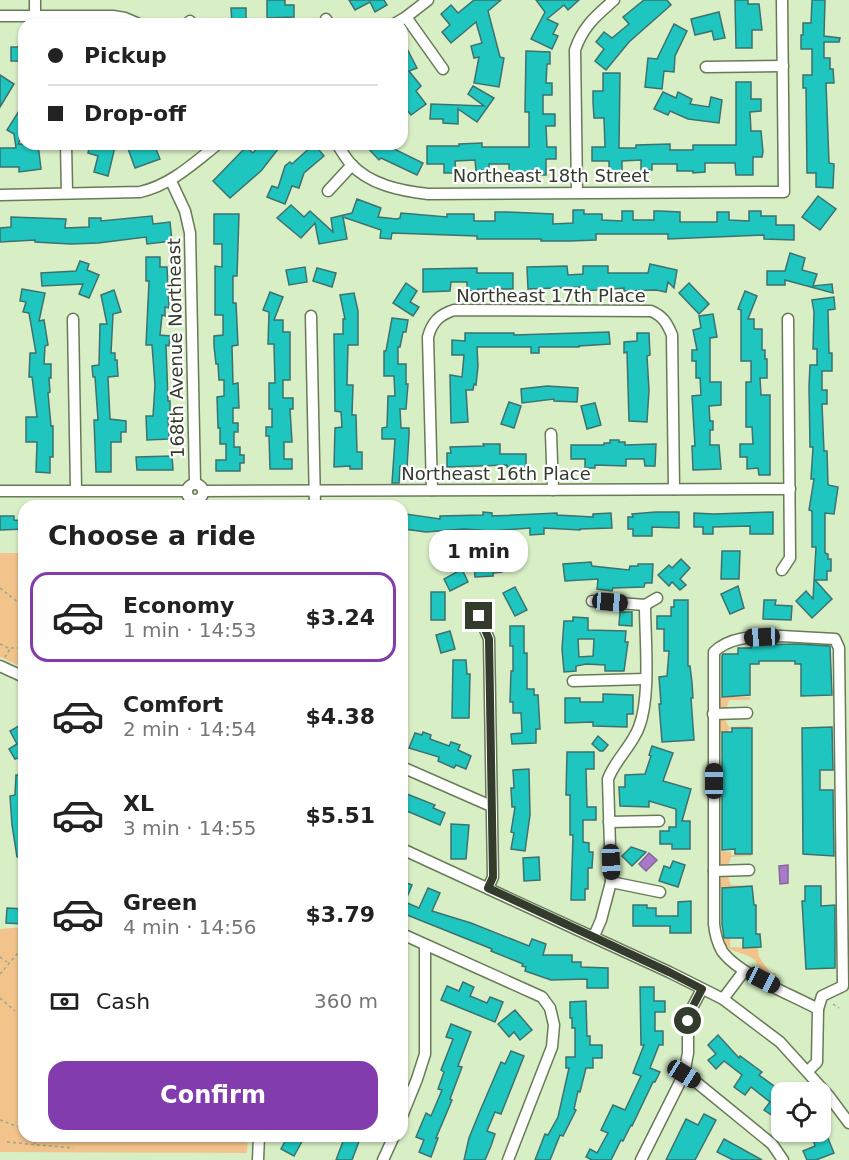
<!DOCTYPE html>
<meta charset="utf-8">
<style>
:root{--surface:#fff;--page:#f2f2f2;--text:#222;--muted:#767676;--line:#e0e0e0;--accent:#833cae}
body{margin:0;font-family:"DejaVu Sans",sans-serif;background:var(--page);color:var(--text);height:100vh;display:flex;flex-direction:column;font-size:22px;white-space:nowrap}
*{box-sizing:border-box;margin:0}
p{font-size:20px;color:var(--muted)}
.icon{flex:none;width:33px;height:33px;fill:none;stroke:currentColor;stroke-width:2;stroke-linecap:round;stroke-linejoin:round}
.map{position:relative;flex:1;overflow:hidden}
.details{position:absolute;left:18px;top:500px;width:390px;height:642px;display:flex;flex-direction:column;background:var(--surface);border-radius:18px;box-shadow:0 2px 4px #0004}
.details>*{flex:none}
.guide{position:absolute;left:18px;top:18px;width:390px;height:132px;border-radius:18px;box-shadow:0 2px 4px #0004;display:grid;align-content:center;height:132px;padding:0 30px;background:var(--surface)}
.controls{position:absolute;left:771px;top:1082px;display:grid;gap:12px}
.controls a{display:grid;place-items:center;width:60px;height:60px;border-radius:12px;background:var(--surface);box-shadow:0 2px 4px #0004;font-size:30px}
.end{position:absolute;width:27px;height:27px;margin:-14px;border:8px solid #333b2c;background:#fff;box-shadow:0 0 0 3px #fff}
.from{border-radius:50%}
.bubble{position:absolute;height:42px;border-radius:18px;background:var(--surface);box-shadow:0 2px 4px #0004;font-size:20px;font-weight:600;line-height:42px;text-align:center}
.car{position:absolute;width:18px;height:36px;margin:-18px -9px;border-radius:8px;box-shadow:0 0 4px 2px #0007;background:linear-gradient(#222 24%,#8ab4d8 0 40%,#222 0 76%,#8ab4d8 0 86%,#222 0)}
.guide b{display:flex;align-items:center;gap:21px;height:57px;font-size:22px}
.guide b+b{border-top:2px solid var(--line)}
.guide i{width:15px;height:15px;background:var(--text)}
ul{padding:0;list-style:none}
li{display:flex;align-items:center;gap:18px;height:90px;margin:0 12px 9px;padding:0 18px;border:3px solid transparent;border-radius:18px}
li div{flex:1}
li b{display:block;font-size:22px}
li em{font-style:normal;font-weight:600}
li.on{border-color:var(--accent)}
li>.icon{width:54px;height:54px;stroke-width:1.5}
h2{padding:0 30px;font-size:27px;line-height:72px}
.pay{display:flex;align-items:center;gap:15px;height:66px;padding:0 30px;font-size:22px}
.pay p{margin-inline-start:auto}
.cta{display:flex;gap:12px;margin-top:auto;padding:12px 30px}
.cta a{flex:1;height:69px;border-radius:18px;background:var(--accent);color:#fff;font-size:24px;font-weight:600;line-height:69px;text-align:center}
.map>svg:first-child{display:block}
</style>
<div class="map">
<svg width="849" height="1160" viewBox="0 0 849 1160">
<rect width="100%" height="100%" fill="#d8eec5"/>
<g fill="#f3c38c">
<path d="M0,553H24V668L0,657Z"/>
<path d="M718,697H750V700H729L727,707L719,708Z"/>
<path d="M720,719L726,721L729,727L750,726V729H729L728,732L719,733L717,720Z"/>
<path d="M720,851L731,852V855H751V856L731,857L729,864L722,865L720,863Z"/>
<path d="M722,877H728L731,885L752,886L720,888V880Z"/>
<path d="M24,927V1136H248L247,1153L0,1152V929Z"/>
<path d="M722,939H730V947L758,948L759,957L771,974L776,973V979L769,981L760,974C759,947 728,959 722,939Z"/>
</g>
<g fill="#a87ac9" stroke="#85679a" stroke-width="1.5">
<path d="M649,853L657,860L646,871L639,864Z"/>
<path d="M788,865V883L780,884L779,866Z"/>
</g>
<g fill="#1fc6bf" stroke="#3c726f" stroke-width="1.5" fill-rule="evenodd">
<path d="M267,0H285V5H294V17L267,18Z"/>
<path d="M349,0H384L387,5L375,12L370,2L355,10Z"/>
<path d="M474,0H501L488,11L500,57L504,58L499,87L474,83L479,57L474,58L471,46L482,43L476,22L451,43L442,32L450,25L441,14L451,5L458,13Z"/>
<path d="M536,0H579L568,10L564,5L547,19L558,24L553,34L558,36L552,49L531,39L545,12Z"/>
<path d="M644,0H667L671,5L629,42L606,70L595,61L604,49L596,42L604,32L612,38L629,24L623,17Z"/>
<path d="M735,0H748V4H759L762,30H752V48H736Z"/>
<path d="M812,0H825L824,36L840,38L839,42H824V58H830V69H833L834,83H826L829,163L834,164L833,188L816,187V173H807L806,88H803V75H812V49H801V35H803V23H811Z"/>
<path d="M231,8H246V24H232Z"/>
<path d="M719,12L725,38L714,40L712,31L695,35L691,19Z"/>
<path d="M674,24L687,31L675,56L674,72L664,71L662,89L645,87L648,58L657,59Z"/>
<path d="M402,39L417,68L409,71L421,86L416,91L426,104L411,115L402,104V85L407,81L402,74Z"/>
<rect x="11" y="47" width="13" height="14"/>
<path d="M526,51L550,52V64H547L546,83H552V95H543V114H555V126H546L547,147H556V159H546V175H532V173H509V164H489V170L476,171L475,160L455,161L456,173H444V164H427V146H459V144L482,143V147H529V112H525Z"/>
<path d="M603,73H620L619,148H636V145L670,144V150H693V145H736V82H751V99H761V111L750,112L751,131H761L763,152L762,157H753V175H736L735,163H705V172L693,173V171H677V164H652V170H641V160L622,161V171H609V161H592V147H605L604,118H594L593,102V91H603Z"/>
<path d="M0,75L14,84L0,107Z"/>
<path d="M473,86L494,98L477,122L458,109V124L443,123V119H430L431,104L484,106L468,94Z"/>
<path d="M663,92L676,98L678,92L692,99L690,104L709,107L711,97L722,100L719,123L688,119L670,111L668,115L654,109Z"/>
<path d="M24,103V133L18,144H38L41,169L19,172V167H0V148H16L14,134L7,130Z"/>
<path d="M90,144L115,147L108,176L94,172L98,156L88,153Z"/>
<path d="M133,144H154L160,159L135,168L127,146Z"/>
<path d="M260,144H282L261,171L230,198L213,181L246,147L253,153Z"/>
<path d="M314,144L324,156L304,173L299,188L292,186L285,204L267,197L272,186L278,188L285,166L290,162L292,164Z"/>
<path d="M364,144H396L392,148L423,163L417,175L381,158L379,160Z"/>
<path d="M818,196L836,209L820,230L802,217Z"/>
<path d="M357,199L381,208L378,217L397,219L400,218L401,213L447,217V214H474V221H495V212H507L553,214V224L573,223V210H584V214H602V220L622,221V211H633V220H654V211H660L680,212V222H717V212H729V220L749,221V211H761V216H776V225H794V240L764,239V235L668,239V234H596V240L570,241H541V239H477V236L392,233L391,239L380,238L381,230L343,217L347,239L319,244L315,223L301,238L277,218L291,205L304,217L310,211L333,232L331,218L352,213Z"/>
<path d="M214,214H239L237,276H233V303H236L238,345L232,346L233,384L238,383L239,408H233V423H238V432H234V447H240V455H244V463H240V471H216V460H226V444H220V428H218L217,397L224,396V380H219L218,364H216L214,346V336L223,335V315H215V266L222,267V244H214Z"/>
<path d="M152,216L153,224L170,222L172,241L147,244L146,237L98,243L71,244L35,242V240L0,242V228L11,227V217L66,219L65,228L89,227V218H101V221Z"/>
<path d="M790,253L805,258L802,270L817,274L813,286L832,284L833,293L785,280V285H767V271H785Z"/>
<path d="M146,257H160V267H167L169,308L165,307V316L162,315L160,335L170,336L169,346L166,345L168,401H170V413H168L169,439L147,440L146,416H153L155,385L152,345H146L149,281H146Z"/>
<path d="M80,261L89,264L87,270L99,275L89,298L79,294L83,284L42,286L41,273L76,271Z"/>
<path d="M650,264L677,270L674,288L668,282L666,292L656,290L624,291V288L583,291V287L528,289L527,267L567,266L568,275L583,274V266H608V273H648Z"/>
<path d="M305,267L307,282L289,285L286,270Z"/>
<path d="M317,268L336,273L332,287L313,281Z"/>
<path d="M477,268V273H513V289H478V291H467V282H451L450,291L423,292V269Z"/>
<path d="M406,283L417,291L410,302L419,307L413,316L393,303Z"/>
<path d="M689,283L709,304L699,314L679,293Z"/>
<path d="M22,289L45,293L39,321L44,320L48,345L45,346L44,364H51V378H49L50,392L48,393L51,426H53V457H50V473L36,472L37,442H26V417H37L32,377H29L30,353H36L29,313L23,312L26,302L20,301Z"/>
<path d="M114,290L121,312L113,314L111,353H115V360H117L118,376L108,377L110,419L126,421V432H121V442H111V472H96L94,420H98L95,377H93L92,366L99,365L100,324H107L101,295Z"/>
<path d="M745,291L757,296L748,319H754V329H762V350H765V359H767V378H760L761,395H770V475H759L758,468L747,469V457H740V444H753L752,427H746V382H751V361H741V310L738,309Z"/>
<path d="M270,292L283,297L274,320H283V332H290V380H283V398H293V409H290L292,442H284V459H292V469H270L269,436H266V427H272V409H269V383H275L274,344H268L269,312L263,310Z"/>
<path d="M354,293L358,311V345H348L347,385H353L352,415H356L357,452H362V469H350V466L334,467L335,428L342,427L341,412L335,411L334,334H343V319H345L340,295Z"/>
<path d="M834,297L835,309L828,310L829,353H832V371H822V390H827V404H822L824,451H827L828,485L838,487L834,514L825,513V553L828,554V559H831V571H827V580H815L832,599L812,618L796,601L806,591L813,599L816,547H812V511L809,510L814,479H811L813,447H810L809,386L810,365H817V349H813L814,312L812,300Z"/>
<path d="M713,314L717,337L710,338V382H721V405L709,406L710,421H713V430H710V445H719L721,469L693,470L692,446H695L692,396L701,395L700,378H696V361H692V350H697L693,330L701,328L699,316Z"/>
<path d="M392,318L408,320L406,332H403L400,347H398V364H406V384H408L406,409H400L401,428H409V435L407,467L400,466L399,483H392L395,439H382V428L387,427L388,396H395L394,376H384V351H386Z"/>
<path d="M609,332L610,344L579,346V347H539V353H531V347H477L478,366L476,385L474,384L473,390H466L468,422L451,423L450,375L462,377L464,355H452V340L465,341V333H514V335Z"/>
<path d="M637,333H649L650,355L647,356L649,390L647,422L629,421L627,352L624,353V342L637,341Z"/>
<path d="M547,386L578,388L577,402L554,401V399L522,403L521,389Z"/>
<path d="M509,402L521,406L514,428L501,424Z"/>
<path d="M595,403L601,425L587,429L581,406Z"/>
<path d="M610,440H619V442H625V445L656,444L655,466H645L644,459H626V466L595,465V468H585V459H571V445H604V443H610Z"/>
<path d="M483,444H500V454H526V468L507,467V465L447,467V453H451L450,447L484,446Z"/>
<path d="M172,456L173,470H137L136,457Z"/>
<path d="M483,512L492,513V516L557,513V515L593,517V514L611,513L612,528L580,529V530L544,528V534L530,535V528L491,531L464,529L426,532L404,529L406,514L440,519V516L483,515Z"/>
<path d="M656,512H679V528L652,527V536H633V529H628V517H633L632,514Z"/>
<path d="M773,512V534H750V526L713,527V534H703V527H694V513L714,514Z"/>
<path d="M0,516H14V520L24,521V529L0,530Z"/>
<path d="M722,551H740L739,579H721Z"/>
<path d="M480,555H489V559L501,558L502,572L493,573V576L475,577L474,561L480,560Z"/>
<path d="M681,559L690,568L680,579L686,585L680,590L672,582L669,586L658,575L669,565L672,568Z"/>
<path d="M591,562L592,566L629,570L630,566H638V564H653L652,583H645L644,587L613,588L612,591L597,589L598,579L565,581L563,564Z"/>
<path d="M462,569L468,582L450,591L444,579Z"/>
<path d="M738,586L744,608L730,614L721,594Z"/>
<path d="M515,587L527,610L515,616L503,593Z"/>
<rect x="431" y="592" width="14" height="28"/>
<path d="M674,600H688V666H690L692,683L693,698H691L694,740L662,742L659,704H661L659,677L667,676L669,651H664V629H657V616H671V607H674Z"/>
<path d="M764,600H776L775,605L792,606L791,620L763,619Z"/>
<path d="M620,612H632V626L619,625Z"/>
<path d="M573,617L588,618V630L626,631L625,642H628L624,671H605V665L586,664L576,666V671L564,672L562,649L564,621H573ZM578,639H594L593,656L579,657Z"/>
<path d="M510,626H524V653H527V689H534V695H538L540,729H536V743L512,744L511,734L522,733L521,713H513V702H510L511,671H513V646H510Z"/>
<path d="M450,631L455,649L441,653L436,635Z"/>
<path d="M798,644L830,646L832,695L801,696V664H795V661H759V664H750V695L722,697V656L723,654H738V648H751V645Z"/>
<path d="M453,660H466L467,674H470L469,718H452Z"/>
<path d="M603,694L633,695V714H627V727L593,726V722L565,723V698H580V702H603Z"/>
<path d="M24,723V756L15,759L9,749L17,744L10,731Z"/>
<path d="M832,727L833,770H820V790H833L834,856L803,854L802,728Z"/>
<path d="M732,728H752V854H735V849L722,850V732H732Z"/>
<path d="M423,732L431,735L430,739L449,746L451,742L460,745L458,750L471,756L466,769L456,765L454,768L438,761L439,757L409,748L415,733L422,735Z"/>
<path d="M598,736L608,745L603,751H600L592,744Z"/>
<path d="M652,746L673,753L663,781L691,789L682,821H690V849H672V844H660V831H669V827H676V809L649,801V807L620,806L619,787H625V775L645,774L651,756L649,755Z"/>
<path d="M567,752H594V769H586L587,807H596V820H583V842L589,843V852H593L592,868H588V889H585V900H571L573,835H570V795H566Z"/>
<path d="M529,769L530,815L525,851L511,849L514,833L511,832L515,807H512L511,788H514L513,770Z"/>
<path d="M16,775L24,776V856L17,857L12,825L10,796L15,795Z"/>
<path d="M402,792L435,805L433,808L445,813L440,825L402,809Z"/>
<path d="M451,824L469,825L466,859H451Z"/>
<path d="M631,847L646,852L632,866L622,856Z"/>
<path d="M539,857L540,880L524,881L523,858Z"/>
<path d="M673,861L685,865L678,887L659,881L664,866L670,868Z"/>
<path d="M402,881L412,885L405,902L419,908L428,888L440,893L432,911L471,923L529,946L532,939L546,944L543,955H572V962H581V967L608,968V988H587V979L551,980L525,971L526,967L522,966L523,964L491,951L492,949L402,913Z"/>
<path d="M752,886L754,905H756V934H760L761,947L743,948V938H724L722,924V888Z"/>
<path d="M805,886H821V906L835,905V968L806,969L802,901H805Z"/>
<path d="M691,901V933H670V926H633V905H647V908H656V916H678V902Z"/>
<path d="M7,908L24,909V924L6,923Z"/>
<path d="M463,982L474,987L470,996L487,1003L490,997L503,1002L495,1022L441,1000L447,986L459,991Z"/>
<path d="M640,987H654V1001H665V1012H655V1031H663V1045H659L650,1068L660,1072L655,1082H653L632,1126L631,1125L623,1141L621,1140L611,1160H592L586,1157L590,1149L597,1153L608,1133L601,1130L613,1105L625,1110L641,1076L633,1073L644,1045H641Z"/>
<path d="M586,1001L587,1036H590V1045H602V1058H593V1068H586L580,1092L578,1091L574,1109L576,1110L563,1136L560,1135L550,1160H535L545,1134L548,1135L558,1117L569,1068H566V1057H575V1028H572V1018H570V1002Z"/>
<path d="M515,1010L532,1030L520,1040L514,1032L509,1037L498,1024Z"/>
<path d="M451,1024L471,1032L458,1066L462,1067L450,1099L452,1100L436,1138H438L431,1157L419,1152L424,1140L416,1137L426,1113L431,1116L442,1090L438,1089L444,1072L441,1070L453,1039L446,1037Z"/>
<path d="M718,1035L739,1058L740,1056L762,1072L759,1075L782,1092V1105L773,1116L764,1110L770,1102L751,1087L745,1095L734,1087L742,1075L724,1061L716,1069L708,1060L716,1054L708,1045Z"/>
<path d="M511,1051L524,1056L501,1114L495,1112L487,1131L495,1134L491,1146L485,1160H464L469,1138L480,1111L501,1062L505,1064Z"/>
<path d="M704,1114L716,1120L695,1160H666L686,1119L698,1125Z"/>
<path d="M810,1131H825L834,1153L816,1160H807L803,1151L815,1146Z"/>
<path d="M288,1136H305L294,1156L281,1149Z"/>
<path d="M345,1136H361L352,1160H336Z"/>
<path d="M724,1139L762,1160H733L717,1152Z"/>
</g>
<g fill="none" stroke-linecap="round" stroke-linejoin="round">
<g stroke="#687b57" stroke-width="13">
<g id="minor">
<path d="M35,0V15"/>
<path d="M0,16H113L125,18L139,24"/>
<path d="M406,17L443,69"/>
<path d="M326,19L329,24"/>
<path d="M187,24L190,21"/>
<path d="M394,24L406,17L428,0"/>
<path d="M706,67L783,66"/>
<path d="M66,144L67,193"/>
<path d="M337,144C341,150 345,157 350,163C369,185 402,191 428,194L784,192L782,0"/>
<path d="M171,181L185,211L190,233L195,483"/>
<path d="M328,191L352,165"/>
<path d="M577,192L575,50C583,26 596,16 614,0"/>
<path d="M0,195L140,192C171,185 194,163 218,144"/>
<path d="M311,316L315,506"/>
<path d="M73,319L76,490"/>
<path d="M551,434L553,490"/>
<circle cx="195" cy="492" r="8"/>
<path d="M432,490L428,337C432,322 439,315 454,310L651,311C663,316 667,323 672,335L674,489"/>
<path d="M0,491H187"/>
<path d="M203,491L790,489"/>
<path d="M782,570L790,558L788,319"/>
<path d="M592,601L645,605L657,598"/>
<path d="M479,616L489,639L493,877L488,888"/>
<path d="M781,636L835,639L839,648L843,986L822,996L818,1009C792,995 738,974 722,951C717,942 715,934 714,924V652C731,635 758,637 781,636Z"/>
<path d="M0,666L24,677"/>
<path d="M573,681L645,679"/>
<path d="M713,714L747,713"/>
<path d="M402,767L491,806"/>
<path d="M609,822L659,821"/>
<path d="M402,849L669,972L723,999L780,1042L828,1095L849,1123"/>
<path d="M714,871L749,870"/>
<path d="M611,882L660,892"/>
<path d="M402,934L542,997L550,1008L554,1025L552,1047L508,1160"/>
<path d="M594,936L601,920L611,882L608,779C615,760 632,746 639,727C651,696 645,639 645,605"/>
<path d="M723,999L744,971"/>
<path d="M808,1071L817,1062L818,1009"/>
<path d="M684,1074L696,1082L772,1144L783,1160"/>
<path d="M402,1116L417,1079L425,1054V945"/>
<path d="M258,1160L259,1136"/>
<path d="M383,1160L394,1136"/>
<path d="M641,1160L684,1074L688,1053V1021L691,1010L702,989"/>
</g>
</g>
<g stroke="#98a98a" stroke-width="1.5" stroke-dasharray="3 3" stroke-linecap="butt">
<path d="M0,588L24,607"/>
<path d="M0,644L10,649L5,657"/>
<path d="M11,648H24"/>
<path d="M0,957L7,962"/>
<path d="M0,974L24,946"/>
<path d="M0,998L15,1011"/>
<path d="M833,1004L839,1008"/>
<path d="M0,1120L24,1129"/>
<path d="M76,1136L77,1137"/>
<path d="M7,1142L73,1148"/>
<path d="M35,1144L36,1136"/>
</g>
<use href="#minor" stroke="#fff" stroke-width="10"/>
</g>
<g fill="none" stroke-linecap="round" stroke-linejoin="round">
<path stroke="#333b2c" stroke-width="8" d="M479,616L489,639L493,877L488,888L669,972L702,989L691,1010L688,1021"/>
</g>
<g text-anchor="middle" stroke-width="4.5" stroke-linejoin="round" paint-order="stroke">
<g font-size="18" fill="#333b2c" stroke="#fff">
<text x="551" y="182">Northeast 18th Street</text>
<text x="551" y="302">Northeast 17th Place</text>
<text transform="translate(176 348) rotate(-91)" y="6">168th Avenue Northeast</text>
<text x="496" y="480">Northeast 16th Place</text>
</g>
</g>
</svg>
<div class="controls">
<a><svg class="icon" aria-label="locate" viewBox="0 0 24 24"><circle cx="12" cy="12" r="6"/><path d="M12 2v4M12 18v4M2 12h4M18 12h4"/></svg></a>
</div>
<i class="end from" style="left:688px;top:1021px"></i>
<i class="end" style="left:479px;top:616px"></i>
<div class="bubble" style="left:429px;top:530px;width:99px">1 min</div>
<i class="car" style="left:610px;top:602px;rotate:95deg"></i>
<i class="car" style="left:762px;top:637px;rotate:267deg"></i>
<i class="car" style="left:714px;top:781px;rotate:0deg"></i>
<i class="car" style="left:611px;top:862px;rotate:178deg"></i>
<i class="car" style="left:763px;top:980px;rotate:117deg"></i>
<i class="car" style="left:684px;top:1074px;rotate:122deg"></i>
<div class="guide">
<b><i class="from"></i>Pickup</b>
<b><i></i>Drop-off</b>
</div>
<section class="details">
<h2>Choose a ride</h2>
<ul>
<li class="on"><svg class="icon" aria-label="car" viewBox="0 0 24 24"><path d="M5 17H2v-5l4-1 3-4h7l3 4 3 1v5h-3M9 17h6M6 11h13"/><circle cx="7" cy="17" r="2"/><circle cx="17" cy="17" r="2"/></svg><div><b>Economy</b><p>1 min · 14:53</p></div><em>$3.24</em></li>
<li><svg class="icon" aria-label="car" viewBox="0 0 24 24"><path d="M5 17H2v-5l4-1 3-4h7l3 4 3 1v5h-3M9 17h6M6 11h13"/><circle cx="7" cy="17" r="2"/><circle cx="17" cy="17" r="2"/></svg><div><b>Comfort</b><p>2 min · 14:54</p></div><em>$4.38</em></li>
<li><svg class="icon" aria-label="car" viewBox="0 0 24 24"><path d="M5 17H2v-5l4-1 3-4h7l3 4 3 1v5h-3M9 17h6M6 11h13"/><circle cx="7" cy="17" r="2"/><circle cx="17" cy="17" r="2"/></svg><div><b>XL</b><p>3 min · 14:55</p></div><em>$5.51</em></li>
<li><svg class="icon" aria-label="car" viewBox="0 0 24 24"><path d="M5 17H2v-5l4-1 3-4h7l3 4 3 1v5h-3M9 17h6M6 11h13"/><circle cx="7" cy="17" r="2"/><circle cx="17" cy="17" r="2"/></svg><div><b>Green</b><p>4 min · 14:56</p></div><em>$3.79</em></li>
</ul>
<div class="pay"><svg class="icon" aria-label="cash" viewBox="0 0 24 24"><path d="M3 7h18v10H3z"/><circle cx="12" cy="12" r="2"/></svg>Cash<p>360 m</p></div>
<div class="cta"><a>Confirm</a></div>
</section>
</div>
